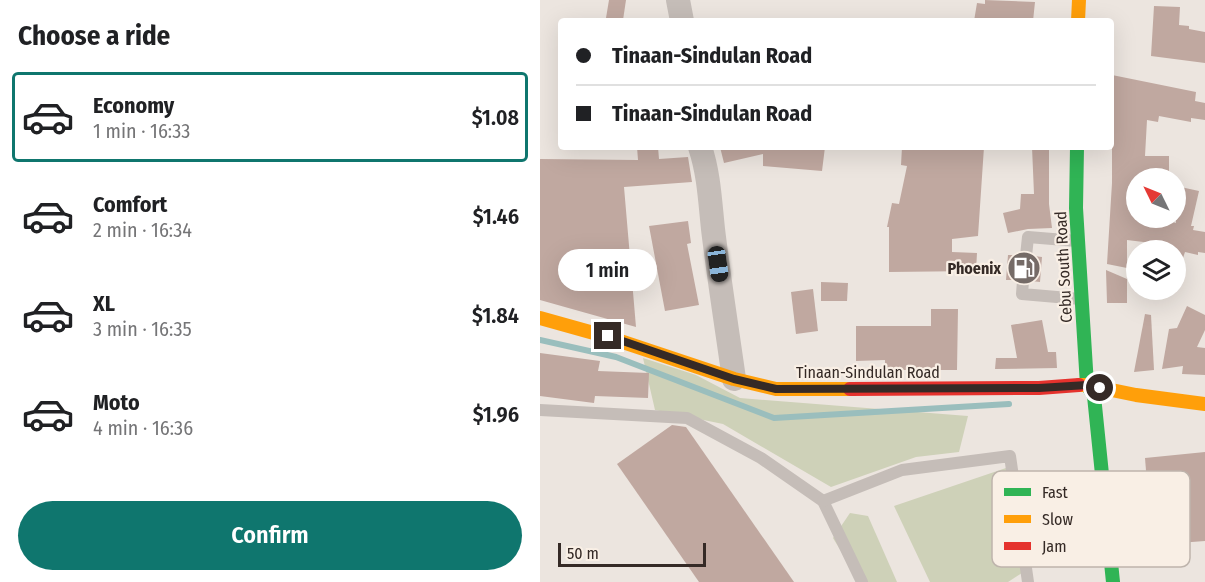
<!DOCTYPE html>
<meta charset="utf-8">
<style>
:root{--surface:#fff;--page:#f2f2f2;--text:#202124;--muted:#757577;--line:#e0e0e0;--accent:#0f766e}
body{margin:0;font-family:"Fira Sans Condensed",sans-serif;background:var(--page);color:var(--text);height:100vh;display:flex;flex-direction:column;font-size:22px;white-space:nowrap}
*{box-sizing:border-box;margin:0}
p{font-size:20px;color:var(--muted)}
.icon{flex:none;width:33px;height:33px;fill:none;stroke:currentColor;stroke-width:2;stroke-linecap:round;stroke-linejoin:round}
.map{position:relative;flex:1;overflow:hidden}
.panel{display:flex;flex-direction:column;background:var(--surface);width:540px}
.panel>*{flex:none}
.guide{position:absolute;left:18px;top:18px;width:556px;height:132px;border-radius:6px;box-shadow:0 6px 24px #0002;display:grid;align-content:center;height:132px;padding:0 18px;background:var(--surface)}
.needle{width:39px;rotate:313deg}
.tools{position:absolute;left:586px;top:168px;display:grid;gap:12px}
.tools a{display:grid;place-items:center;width:60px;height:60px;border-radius:50%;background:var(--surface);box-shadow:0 6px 24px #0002;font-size:30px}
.scale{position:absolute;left:18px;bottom:15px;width:148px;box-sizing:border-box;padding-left:6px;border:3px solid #352a26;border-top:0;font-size:16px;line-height:21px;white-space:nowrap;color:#352a26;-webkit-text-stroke:4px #f9efe5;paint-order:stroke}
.end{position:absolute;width:27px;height:27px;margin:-14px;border:8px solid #352a26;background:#fff;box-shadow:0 0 0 3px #fff}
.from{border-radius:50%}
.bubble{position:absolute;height:42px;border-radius:21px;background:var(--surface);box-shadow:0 6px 24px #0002;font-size:20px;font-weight:600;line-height:42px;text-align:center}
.car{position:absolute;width:18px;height:36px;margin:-18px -9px;border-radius:8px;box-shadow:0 0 4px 2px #0007;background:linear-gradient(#222 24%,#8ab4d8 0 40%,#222 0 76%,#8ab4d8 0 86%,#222 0)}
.guide b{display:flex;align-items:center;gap:21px;height:57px;font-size:22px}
.guide b+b{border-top:2px solid var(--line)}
.guide i{width:15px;height:15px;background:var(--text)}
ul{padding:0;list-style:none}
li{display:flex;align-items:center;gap:18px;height:90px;margin:0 12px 9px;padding:0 6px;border:3px solid transparent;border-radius:6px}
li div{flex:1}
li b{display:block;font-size:22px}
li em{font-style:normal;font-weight:600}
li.active{border-color:var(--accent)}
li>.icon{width:54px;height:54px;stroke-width:1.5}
h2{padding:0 18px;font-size:27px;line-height:72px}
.button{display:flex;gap:12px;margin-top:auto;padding:12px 18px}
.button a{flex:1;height:69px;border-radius:36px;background:var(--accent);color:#fff;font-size:24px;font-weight:600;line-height:69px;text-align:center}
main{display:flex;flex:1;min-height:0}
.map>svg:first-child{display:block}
</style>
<main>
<section class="panel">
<h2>Choose a ride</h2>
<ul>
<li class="active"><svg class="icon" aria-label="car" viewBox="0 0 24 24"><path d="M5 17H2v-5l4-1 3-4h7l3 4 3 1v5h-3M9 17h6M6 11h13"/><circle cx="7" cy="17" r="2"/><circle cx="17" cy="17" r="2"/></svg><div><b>Economy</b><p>1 min · 16:33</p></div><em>$1.08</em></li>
<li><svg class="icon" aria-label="car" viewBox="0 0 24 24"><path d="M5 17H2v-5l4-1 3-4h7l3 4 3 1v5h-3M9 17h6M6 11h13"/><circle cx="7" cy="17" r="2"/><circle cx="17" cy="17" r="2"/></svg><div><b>Comfort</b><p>2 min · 16:34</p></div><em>$1.46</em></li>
<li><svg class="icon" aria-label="car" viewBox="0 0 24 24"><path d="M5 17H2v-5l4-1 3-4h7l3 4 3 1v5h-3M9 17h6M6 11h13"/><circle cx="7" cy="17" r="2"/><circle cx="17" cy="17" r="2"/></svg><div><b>XL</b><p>3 min · 16:35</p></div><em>$1.84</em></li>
<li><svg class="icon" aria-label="car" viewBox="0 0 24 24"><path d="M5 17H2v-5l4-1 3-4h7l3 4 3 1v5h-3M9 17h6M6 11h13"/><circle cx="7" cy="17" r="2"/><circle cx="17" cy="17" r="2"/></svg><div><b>Moto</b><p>4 min · 16:36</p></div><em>$1.96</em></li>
</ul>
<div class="button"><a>Confirm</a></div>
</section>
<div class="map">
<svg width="665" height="582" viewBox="0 0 665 582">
<rect width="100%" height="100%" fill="#ece5df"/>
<g fill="#ced1b8">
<path d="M103,358L156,375L200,398L428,416L419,452L376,457L291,487L183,424L115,410Z"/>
<path d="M466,468L482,573L468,582H390L354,506Z"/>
<path d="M310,513L328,516L357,582H320L293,538Z"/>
</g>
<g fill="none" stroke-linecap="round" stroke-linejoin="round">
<path stroke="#9abebd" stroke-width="6" d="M0,340L76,357L234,418L469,404"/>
</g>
<g fill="#c0a8a0">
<path d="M69,0H86L83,20L66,18Z"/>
<path d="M445,0L495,2L493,21L458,18V21H434L437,3L445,4Z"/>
<path d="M614,6L640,7L639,25L649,26V29L665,32V63L611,56Z"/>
<path d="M572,75L656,92L655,101L665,103V120L651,118V122L619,116L618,122L607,120L605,156H629V177L599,176V178H597V221L623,226L625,220L636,223V186L659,191L651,226H654L653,230L665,232V253L658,252V255L645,252L642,261L636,260V250L619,247L620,244L587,240V268L567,264L572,183Z"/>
<path d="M97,147H118L119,159L148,157L152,182L84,187L96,327L0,300V159L98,160Z"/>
<path d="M180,147H285L282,171L223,166V154L184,163Z"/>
<path d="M362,147H444L438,236L412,239V252L437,253L436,271L349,272V227H347L352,203L359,204L367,166L361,165Z"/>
<path d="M492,147H509V204L512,228L488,229L468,233L463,213L480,209L481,194H494Z"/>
<path d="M148,221L151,243L147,244L159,305L125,311L109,226Z"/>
<path d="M468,255H478L481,262L486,264L492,261L494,256L502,257L500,282L491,281L488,275L483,273L477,276L475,280H466Z"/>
<path d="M566,270L587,279V303H567Z"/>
<path d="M281,282L308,283L307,301H281Z"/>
<path d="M273,289L278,331L256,334L251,292Z"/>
<path d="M647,306L665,315V330L657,347L665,348V375L642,374L643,366L622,369L629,329L637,328Z"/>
<path d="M391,309H418L417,370H345V360L316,361V326H391Z"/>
<path d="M605,314L611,315L614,370L594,372Z"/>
<path d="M502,320L508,352H516L517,368L455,369L456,358H477L471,325Z"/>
<path d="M0,353L60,361L58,371L109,373L108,398L55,396L54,403L0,396Z"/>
<path d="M132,425L146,427L254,582H159L77,464Z"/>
<path d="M665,452V541L612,545L605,458Z"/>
</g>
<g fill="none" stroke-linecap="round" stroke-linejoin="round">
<g stroke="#c5bdb8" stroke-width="12">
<path d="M486,256L488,237L537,241"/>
<path d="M483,281L482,294L540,299"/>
<path d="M0,410L147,418L221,458L283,501L322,582"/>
<path d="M283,501L362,470L470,456L488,582"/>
</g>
<g stroke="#c5bdb8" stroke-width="24">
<path d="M138,0L142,21"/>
<path d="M160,147C169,174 170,201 173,229C179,279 187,329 194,379"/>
</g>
<path stroke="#30b455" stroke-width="14" d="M537,147L536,208L547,385L554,396L573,582"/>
<g stroke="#ff9f0a" stroke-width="14">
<path d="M538,21L539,0"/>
<path d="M0,318L68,337L194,379L236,389H310"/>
<path d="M539,385H547L596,395L665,404"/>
</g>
<path stroke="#e5322d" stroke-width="14" d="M310,389L499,388L539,385"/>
</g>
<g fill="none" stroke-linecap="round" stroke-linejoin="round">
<path stroke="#352a26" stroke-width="8" d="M68,336L194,379L236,389L499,388L547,385L560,388"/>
</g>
<defs>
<g id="fuel-disc" transform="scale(1.725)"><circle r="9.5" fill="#756b67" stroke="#f9efe5"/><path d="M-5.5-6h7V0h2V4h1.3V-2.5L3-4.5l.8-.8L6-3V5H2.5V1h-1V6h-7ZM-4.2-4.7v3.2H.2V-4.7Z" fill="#fff"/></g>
</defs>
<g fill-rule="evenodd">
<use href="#fuel-disc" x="484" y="268"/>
</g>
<g text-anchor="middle" stroke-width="4.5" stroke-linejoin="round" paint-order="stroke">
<g font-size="16" fill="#352a26" stroke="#f9efe5">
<text transform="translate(523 267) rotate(-93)" y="6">Cebu South Road</text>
<text x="328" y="378">Tinaan-Sindulan Road</text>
</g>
<g font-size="16" font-weight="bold" fill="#352a26" stroke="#f9efe5" text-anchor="end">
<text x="461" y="274">Phoenix</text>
</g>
</g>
<rect x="452" y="471" width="198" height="96" rx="9" fill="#f9efe5" stroke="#beb4ac" stroke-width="1.5"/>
<rect x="464" y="488" width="27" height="8" fill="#30b455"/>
<rect x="464" y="515" width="27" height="8" fill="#ff9f0a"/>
<rect x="464" y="542" width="27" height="8" fill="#e5322d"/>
<g font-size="16" fill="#352a26">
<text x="502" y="498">Fast</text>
<text x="502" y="525">Slow</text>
<text x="502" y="552">Jam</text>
</g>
</svg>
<div class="tools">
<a><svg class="needle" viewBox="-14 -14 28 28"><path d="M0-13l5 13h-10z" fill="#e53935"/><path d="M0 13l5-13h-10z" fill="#757577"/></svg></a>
<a><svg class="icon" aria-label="layers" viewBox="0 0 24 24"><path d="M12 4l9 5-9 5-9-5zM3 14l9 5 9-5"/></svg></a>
</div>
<div class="scale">50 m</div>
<i class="end from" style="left:560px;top:388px"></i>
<i class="end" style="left:68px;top:336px"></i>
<div class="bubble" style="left:18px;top:249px;width:99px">1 min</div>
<i class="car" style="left:178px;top:264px;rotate:172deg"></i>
<div class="guide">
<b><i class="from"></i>Tinaan-Sindulan Road</b>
<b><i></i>Tinaan-Sindulan Road</b>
</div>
</div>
</main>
